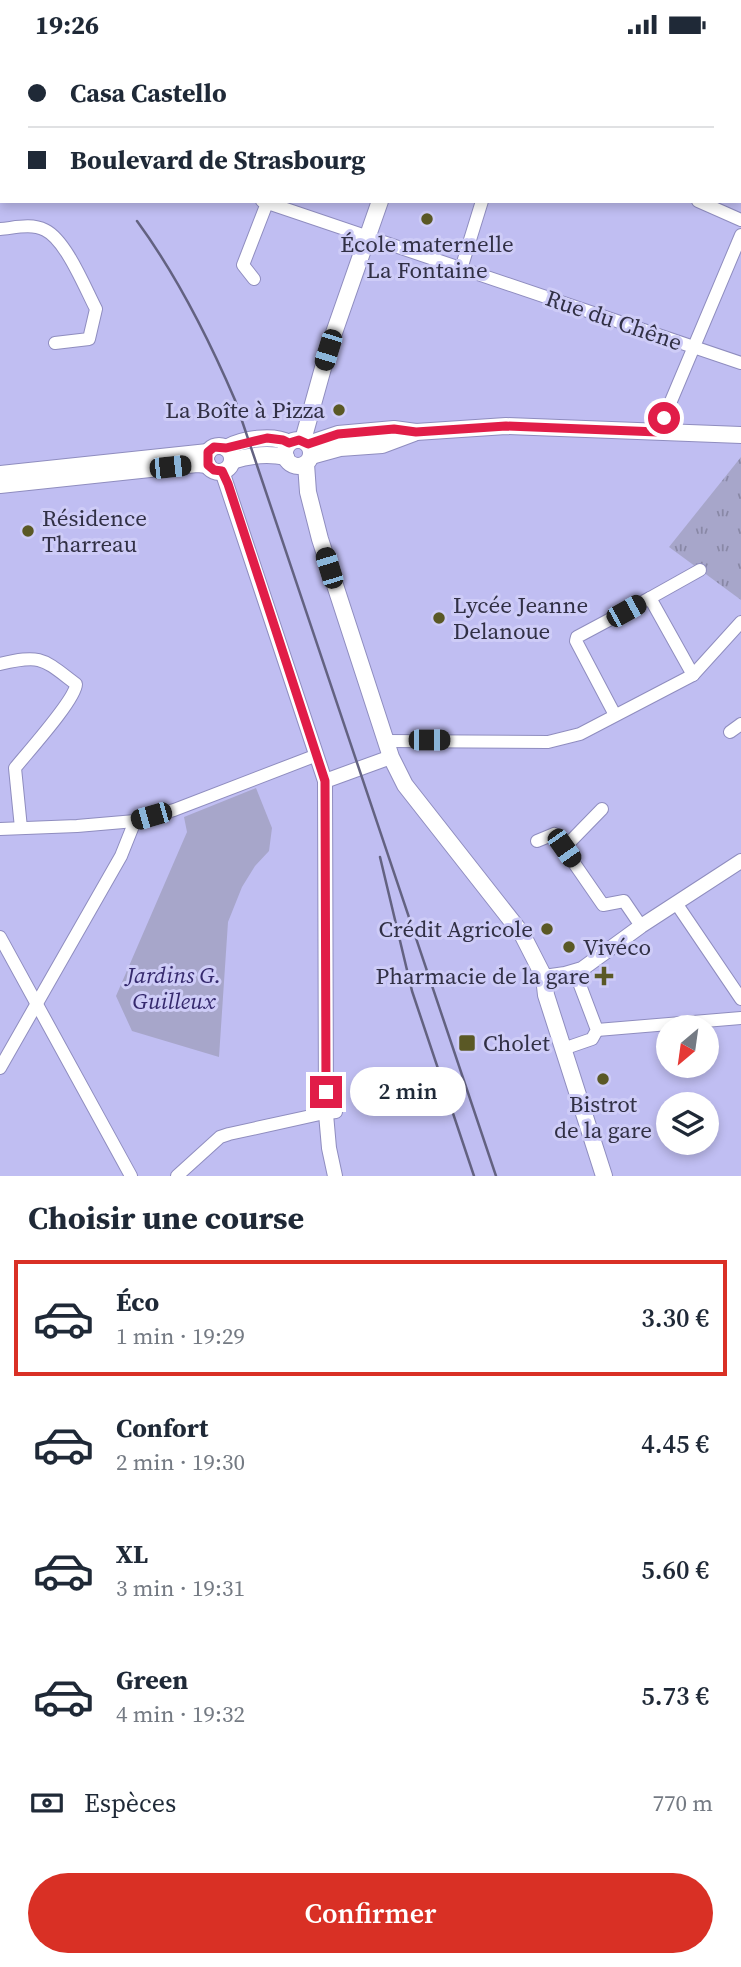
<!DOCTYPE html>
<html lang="fr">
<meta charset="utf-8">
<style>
:root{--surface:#fff;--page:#f2f2f3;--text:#1f2937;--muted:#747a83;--line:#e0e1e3;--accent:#d93025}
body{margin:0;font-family:"Source Serif 4",serif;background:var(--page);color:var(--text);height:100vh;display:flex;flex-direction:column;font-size:26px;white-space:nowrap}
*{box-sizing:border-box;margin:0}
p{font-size:23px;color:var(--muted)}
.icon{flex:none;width:38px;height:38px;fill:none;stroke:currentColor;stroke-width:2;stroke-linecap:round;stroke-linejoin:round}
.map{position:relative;height:1127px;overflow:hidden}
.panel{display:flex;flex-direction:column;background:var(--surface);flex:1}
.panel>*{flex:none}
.banner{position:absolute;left:0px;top:0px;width:742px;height:154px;box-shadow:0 4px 10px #0003;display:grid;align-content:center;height:154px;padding:0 28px;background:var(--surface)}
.needle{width:46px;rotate:209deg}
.buttons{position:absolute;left:656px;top:966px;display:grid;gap:14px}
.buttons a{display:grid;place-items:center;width:63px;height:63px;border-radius:50%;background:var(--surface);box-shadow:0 4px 10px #0003;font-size:35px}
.end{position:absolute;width:32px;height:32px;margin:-16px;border:9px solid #e11d48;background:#fff;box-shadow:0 0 0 4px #fff}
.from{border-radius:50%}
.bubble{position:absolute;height:49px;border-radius:24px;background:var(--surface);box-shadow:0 4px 10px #0003;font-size:23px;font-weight:600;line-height:49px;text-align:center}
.car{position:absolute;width:21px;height:42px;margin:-21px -10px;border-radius:9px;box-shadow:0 0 5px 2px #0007;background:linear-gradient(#222 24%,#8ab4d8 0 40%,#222 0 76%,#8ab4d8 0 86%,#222 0)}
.banner b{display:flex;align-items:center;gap:24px;height:66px;font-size:26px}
.banner b+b{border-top:2px solid var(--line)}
.banner i{width:18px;height:18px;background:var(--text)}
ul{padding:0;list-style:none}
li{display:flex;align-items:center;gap:21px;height:116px;margin:0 14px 10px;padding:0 14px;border:4px solid transparent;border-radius:0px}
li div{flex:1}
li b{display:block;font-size:26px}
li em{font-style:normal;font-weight:600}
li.selected{border-color:var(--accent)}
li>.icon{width:63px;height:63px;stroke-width:1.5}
h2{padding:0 28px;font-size:32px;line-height:84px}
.pay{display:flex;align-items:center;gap:18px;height:77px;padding:0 28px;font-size:26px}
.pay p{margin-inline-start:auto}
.primary-button{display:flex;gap:14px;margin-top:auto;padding:14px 28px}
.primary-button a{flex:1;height:80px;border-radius:42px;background:var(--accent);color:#fff;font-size:28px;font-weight:600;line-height:80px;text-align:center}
.status{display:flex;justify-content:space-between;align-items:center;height:49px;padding:0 35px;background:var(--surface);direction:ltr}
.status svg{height:19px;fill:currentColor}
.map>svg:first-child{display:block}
</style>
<div class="status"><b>19:26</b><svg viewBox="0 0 49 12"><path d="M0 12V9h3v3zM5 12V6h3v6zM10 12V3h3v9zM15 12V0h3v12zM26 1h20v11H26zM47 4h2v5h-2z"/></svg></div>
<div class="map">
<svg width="741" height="1127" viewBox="0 0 741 1127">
<defs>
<pattern id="park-tufts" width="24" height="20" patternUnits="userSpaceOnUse" patternTransform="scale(1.75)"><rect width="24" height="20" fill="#a7a6ca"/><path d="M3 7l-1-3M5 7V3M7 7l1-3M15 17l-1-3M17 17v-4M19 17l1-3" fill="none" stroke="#8988a6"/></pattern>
</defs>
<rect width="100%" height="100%" fill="#c0bef2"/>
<path fill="url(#park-tufts)" d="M741,408V551L669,498Z"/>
<path fill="#a7a6ca" d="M256,739L272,779L269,802L255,817L242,838L228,873L219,1008L132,982L116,947L187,783L184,768Z"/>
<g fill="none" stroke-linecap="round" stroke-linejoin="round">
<g stroke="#8f8dbf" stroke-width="14">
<g id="minor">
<path d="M61,0L63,2"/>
<path d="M397,0L399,2"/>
<path d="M212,2L213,0"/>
<path d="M287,2V0"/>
<path d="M361,2L362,0"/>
<path d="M538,2L540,0"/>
<path d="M740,33L741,32"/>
<path d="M262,152L741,314"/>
<path d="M698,152L741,171"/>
<path d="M0,180C14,179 31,174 45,181C66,191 85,239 96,260L89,290L55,294"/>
<path d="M461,220L482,152"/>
<path d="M254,230L243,216L267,154"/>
<path d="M658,383L741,186"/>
<path d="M650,549L700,521"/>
<path d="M0,615C42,605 43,610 76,635C76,650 27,704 15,719L21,779"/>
<path d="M615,666L576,592L577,588L650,549L693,626"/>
<path d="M730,683L741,675"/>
<path d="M387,692L548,693L580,685L693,626L741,573"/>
<path d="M0,780L77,777L135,772L174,761L317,706"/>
<path d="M537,792L554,785L603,856L624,852L641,877"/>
<path d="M564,799L602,760"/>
<path d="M676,854L741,950"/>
<path d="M0,888L131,1127"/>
<path d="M597,981L741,969"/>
<path d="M563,1000L592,990L597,981L575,923"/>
<path d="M0,1019L121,807L135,772"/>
<path d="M177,1127L220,1088L229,1085L320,1065L336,1063"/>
</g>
</g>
<g stroke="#8f8dbf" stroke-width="16">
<g id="tertiary">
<path d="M222,422L325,732L326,1065L329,1099L335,1127"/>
<path d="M325,732L391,708"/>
<path d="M544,928L565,925L582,920L641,877L741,812"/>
</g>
</g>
<g stroke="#8f8dbf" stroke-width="18">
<g id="secondary">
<path d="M432,2L433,0"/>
<circle cx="298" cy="404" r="13"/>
<path d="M303,391L328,301L380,152"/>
<path d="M308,395L338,385L394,380L416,383L506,377L741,386"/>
<circle cx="219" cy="410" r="13"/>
<path d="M226,399C242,390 273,385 289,394"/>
<path d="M311,407L340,399L382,396L414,384"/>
<path d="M232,412C250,406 266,404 286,408"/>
<path d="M306,415L308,443L320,490L391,708L405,736L522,885L544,928L546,946L604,1127"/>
<path d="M0,425L208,403"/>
<path d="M0,436L197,415L208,416"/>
</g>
</g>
<use href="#minor" stroke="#fff" stroke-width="12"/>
<use href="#tertiary" stroke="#fff" stroke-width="14"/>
<use href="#secondary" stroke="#fff" stroke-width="16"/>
<g stroke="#636281" stroke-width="2.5">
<path d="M137,172C178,228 208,288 235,351L496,1127"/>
<path d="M380,808L412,942L474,1127"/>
</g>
</g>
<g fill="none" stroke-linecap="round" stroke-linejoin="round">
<path stroke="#e11d48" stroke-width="9" d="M326,1043L325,732L228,435L222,422L214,421L208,416V403L214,398L226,399L267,389L283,391L289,394L299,391L308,395L338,385L394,380L416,383L506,377L658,383L664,369"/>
</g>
<g fill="#5a5825" stroke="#ceccf7" stroke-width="2.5">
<circle cx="427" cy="170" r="7"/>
<circle cx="339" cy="361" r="7"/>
<circle cx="28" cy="482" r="7"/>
<circle cx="439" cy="569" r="7"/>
<circle cx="547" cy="880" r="7"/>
<circle cx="569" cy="898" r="7"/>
<path d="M600.5 916.5h7v7h7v7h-7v7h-7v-7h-7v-7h7z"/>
<rect x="458" y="985" width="18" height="18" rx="3.5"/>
<circle cx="603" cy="1030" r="7"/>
</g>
<g text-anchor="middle" stroke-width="6" stroke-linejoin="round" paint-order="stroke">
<g font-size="23" fill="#313045" stroke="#ceccf7" text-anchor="start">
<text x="427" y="203" text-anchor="middle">École maternelle<tspan x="427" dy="26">La Fontaine</tspan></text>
<text x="325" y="369" text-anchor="end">La Boîte à Pizza</text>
<text x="42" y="477">Résidence<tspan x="42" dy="26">Tharreau</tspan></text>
<text x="453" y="564">Lycée Jeanne<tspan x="453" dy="26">Delanoue</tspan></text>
<text x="533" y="888" text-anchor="end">Crédit Agricole</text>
<text x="583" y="906">Vivéco</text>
<text x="590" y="935" text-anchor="end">Pharmacie de la gare</text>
<text x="483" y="1002">Cholet</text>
<text x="603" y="1063" text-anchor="middle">Bistrot<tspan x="603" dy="26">de la gare</tspan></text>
</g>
<g font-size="23" fill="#313045" stroke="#ceccf7">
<text transform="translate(614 271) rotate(19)" y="8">Rue du Chêne</text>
</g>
<g font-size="23" font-style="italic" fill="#35296d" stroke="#ceccf7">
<text x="174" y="934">Jardins G.<tspan x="174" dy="26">Guilleux</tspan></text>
</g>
</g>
</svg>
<div class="buttons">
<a><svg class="needle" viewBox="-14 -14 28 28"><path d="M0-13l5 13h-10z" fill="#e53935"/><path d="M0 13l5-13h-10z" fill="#747a83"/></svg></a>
<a><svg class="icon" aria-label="layers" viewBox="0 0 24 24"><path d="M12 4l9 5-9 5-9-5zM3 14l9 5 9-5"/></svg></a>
</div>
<i class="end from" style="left:664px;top:369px"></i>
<i class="end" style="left:326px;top:1043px"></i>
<div class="bubble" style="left:350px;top:1018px;width:116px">2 min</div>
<i class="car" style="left:328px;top:301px;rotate:197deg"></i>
<i class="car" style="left:170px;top:418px;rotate:84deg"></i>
<i class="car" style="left:329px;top:519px;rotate:343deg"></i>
<i class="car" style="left:626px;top:562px;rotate:61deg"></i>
<i class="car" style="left:429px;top:691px;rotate:90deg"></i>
<i class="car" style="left:151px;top:767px;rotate:254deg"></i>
<i class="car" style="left:564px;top:799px;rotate:145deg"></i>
<div class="banner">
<b><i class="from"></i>Casa Castello</b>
<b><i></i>Boulevard de Strasbourg</b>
</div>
</div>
<section class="panel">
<h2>Choisir une course</h2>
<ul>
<li class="selected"><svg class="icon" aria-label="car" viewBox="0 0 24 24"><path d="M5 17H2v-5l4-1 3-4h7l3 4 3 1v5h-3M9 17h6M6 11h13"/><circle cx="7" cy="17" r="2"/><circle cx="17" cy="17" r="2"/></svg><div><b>Éco</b><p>1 min · 19:29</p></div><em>3.30 €</em></li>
<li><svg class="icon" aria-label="car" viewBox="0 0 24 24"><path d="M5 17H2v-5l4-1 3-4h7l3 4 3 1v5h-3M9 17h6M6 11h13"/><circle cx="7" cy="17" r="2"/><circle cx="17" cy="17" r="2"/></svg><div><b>Confort</b><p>2 min · 19:30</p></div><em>4.45 €</em></li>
<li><svg class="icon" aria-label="car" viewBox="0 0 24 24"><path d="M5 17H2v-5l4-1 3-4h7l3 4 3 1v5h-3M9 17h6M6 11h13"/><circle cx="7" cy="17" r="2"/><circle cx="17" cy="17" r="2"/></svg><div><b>XL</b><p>3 min · 19:31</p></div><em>5.60 €</em></li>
<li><svg class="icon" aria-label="car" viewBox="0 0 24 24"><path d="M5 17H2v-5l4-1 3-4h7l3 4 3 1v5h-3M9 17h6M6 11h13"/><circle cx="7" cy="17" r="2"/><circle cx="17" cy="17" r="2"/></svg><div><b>Green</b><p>4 min · 19:32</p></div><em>5.73 €</em></li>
</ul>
<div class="pay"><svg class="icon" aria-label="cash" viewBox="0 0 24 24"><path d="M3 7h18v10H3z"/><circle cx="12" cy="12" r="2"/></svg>Espèces<p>770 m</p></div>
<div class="primary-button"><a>Confirmer</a></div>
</section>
